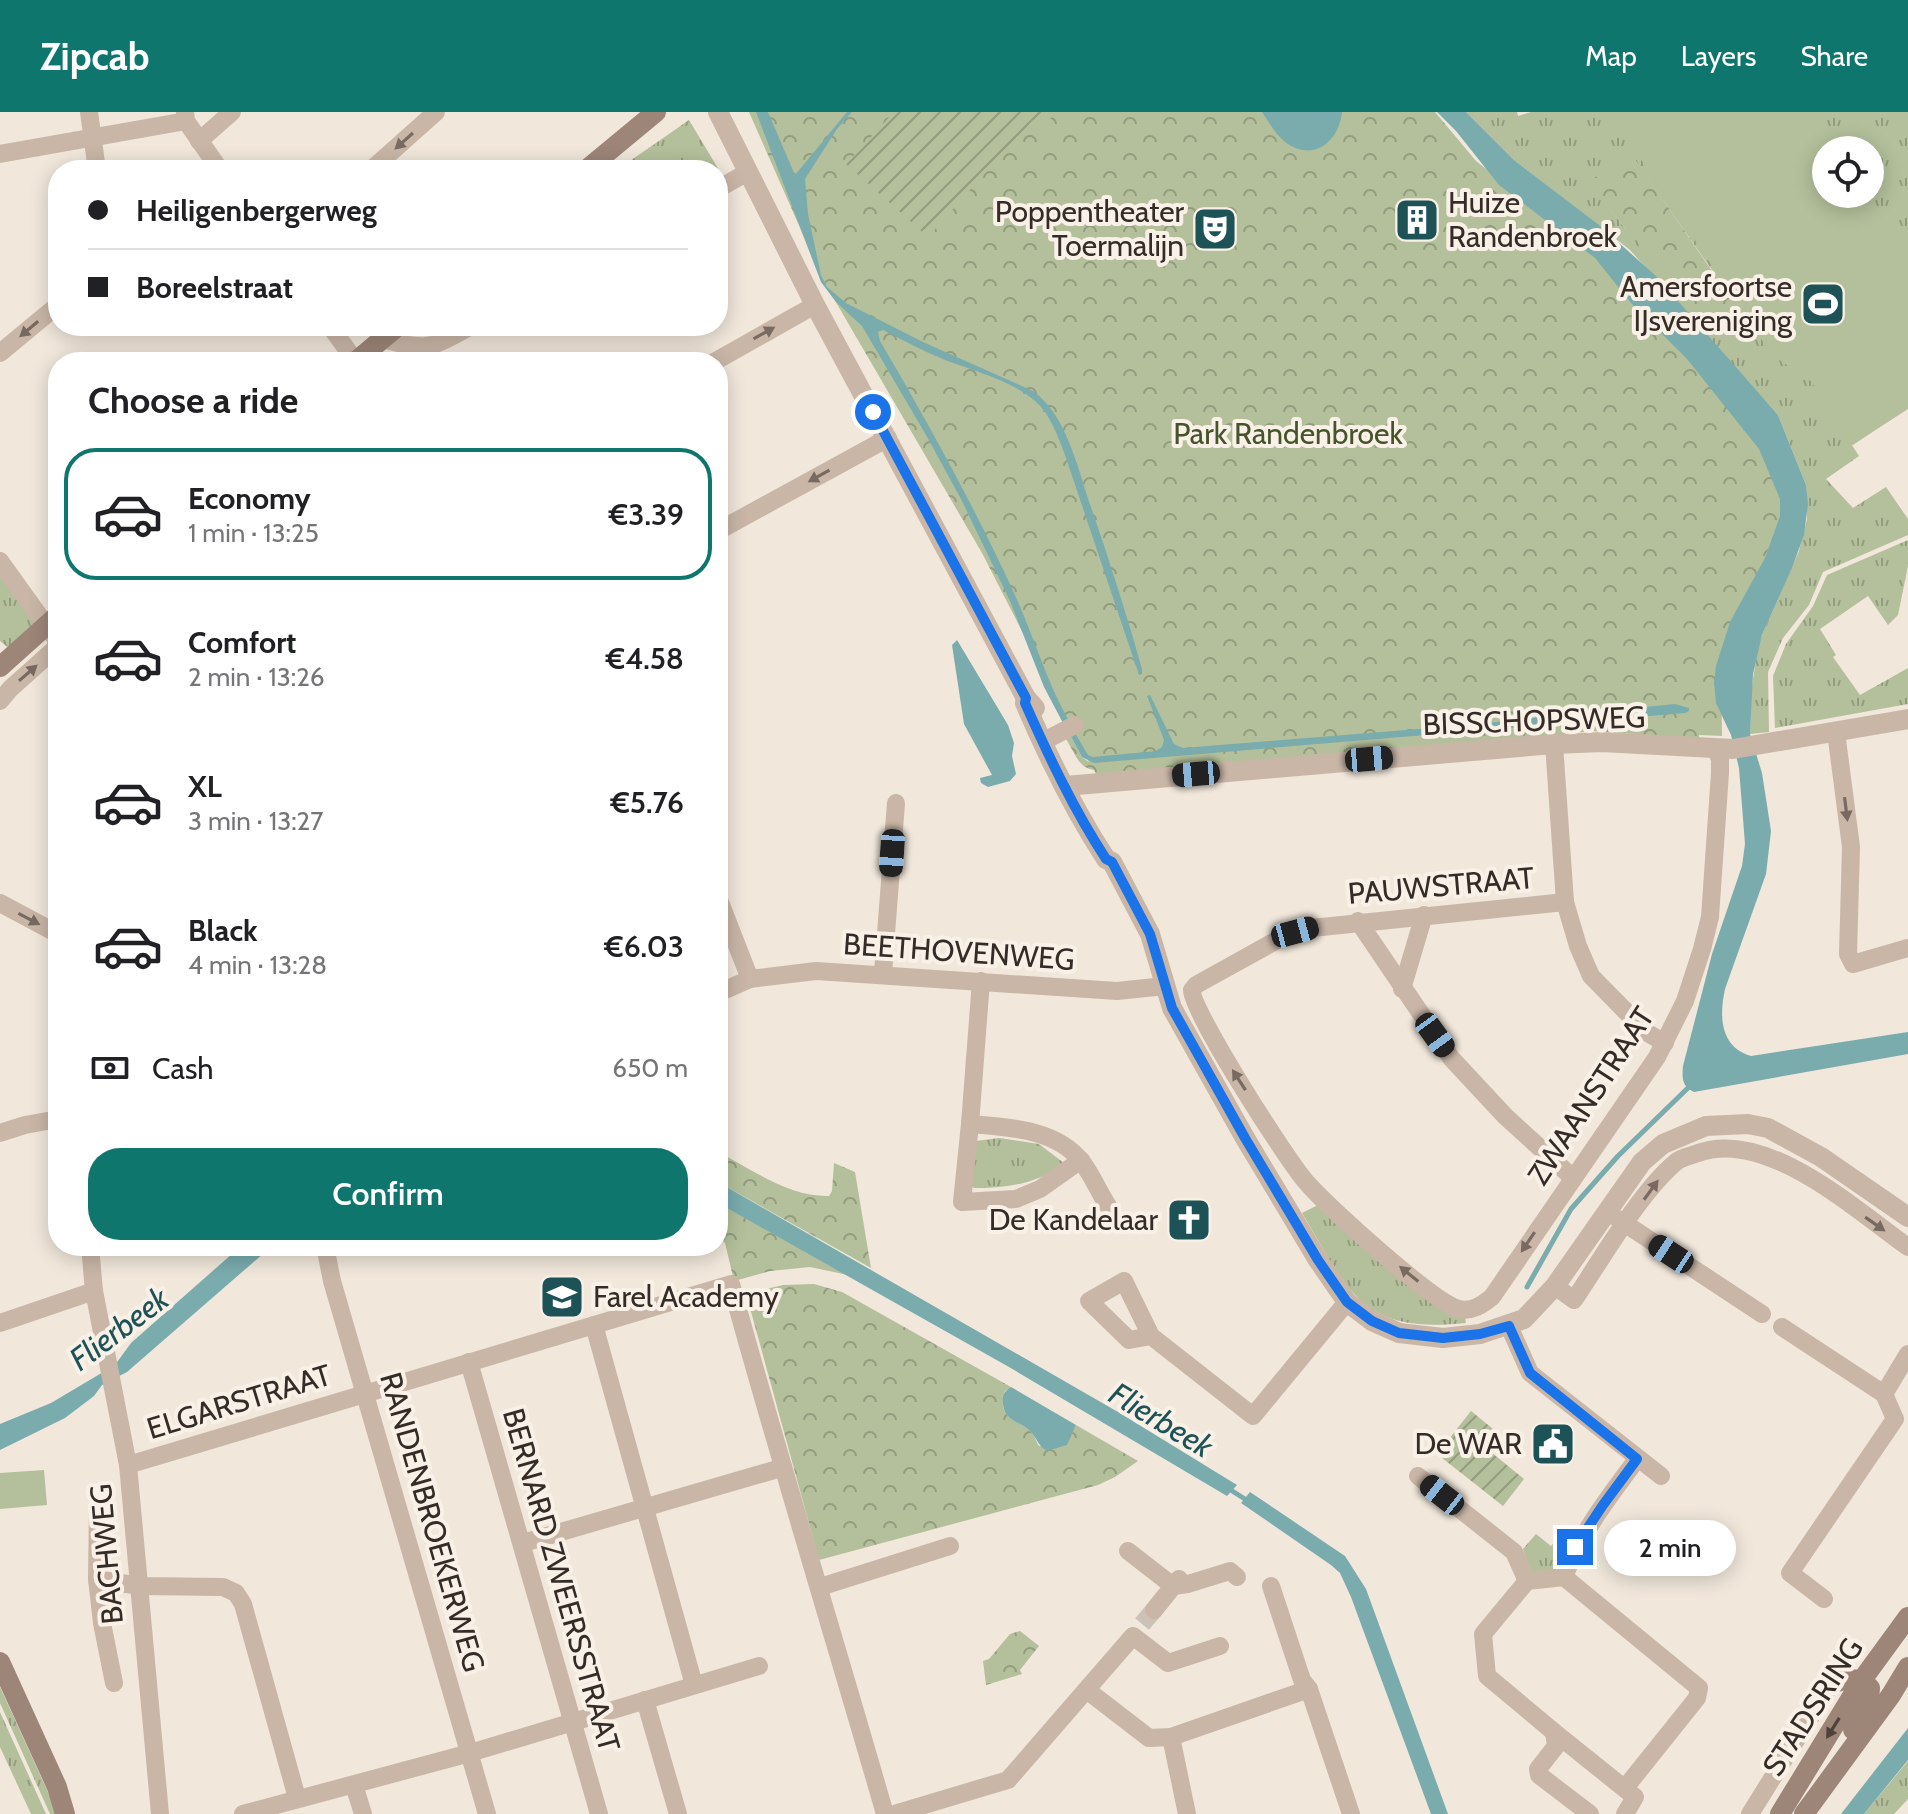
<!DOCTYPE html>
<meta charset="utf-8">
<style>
:root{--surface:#fff;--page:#f2f2f2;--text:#202124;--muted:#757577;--line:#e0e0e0;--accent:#0f766e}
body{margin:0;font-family:Cabin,sans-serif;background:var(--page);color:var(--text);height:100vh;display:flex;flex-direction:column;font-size:30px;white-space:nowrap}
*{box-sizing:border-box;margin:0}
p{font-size:26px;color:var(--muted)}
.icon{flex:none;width:44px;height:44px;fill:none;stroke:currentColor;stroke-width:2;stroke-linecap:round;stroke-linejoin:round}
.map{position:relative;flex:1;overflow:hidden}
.details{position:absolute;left:48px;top:240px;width:680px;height:904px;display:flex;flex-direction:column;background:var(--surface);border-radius:32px;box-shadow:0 4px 20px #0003}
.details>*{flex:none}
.guide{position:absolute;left:48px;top:48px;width:680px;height:176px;border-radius:32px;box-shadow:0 4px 20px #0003;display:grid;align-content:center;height:176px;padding:0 40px;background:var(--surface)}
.tools{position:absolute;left:1812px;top:24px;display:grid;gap:16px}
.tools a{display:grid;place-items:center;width:72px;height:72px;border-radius:50%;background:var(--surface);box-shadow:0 4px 20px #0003;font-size:40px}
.end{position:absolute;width:36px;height:36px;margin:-18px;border:10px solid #1a73e8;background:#fff;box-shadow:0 0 0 4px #fff}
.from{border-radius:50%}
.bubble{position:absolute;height:56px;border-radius:28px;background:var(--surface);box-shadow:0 4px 20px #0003;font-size:26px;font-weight:600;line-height:56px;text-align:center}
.car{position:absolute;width:24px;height:48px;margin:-24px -12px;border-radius:10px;box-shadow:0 0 6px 2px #0007;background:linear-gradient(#222 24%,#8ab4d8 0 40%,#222 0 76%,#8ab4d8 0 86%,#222 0)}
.guide b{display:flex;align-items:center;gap:28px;height:76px;font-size:30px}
.guide b+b{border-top:2px solid var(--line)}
.guide i{width:20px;height:20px;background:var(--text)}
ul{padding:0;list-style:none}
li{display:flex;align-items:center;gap:24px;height:132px;margin:0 16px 12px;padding:0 24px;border:4px solid transparent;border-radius:32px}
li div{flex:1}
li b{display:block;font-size:30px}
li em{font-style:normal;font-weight:600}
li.on{border-color:var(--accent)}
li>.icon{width:72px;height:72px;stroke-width:1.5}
h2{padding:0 40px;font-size:36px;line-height:96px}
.pay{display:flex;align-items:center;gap:20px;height:88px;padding:0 40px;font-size:30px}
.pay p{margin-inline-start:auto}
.cta{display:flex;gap:16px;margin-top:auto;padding:16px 40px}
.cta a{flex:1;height:92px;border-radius:32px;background:var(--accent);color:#fff;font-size:32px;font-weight:600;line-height:92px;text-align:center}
header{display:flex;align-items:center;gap:48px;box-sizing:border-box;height:112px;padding:0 40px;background:var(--accent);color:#fff}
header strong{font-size:38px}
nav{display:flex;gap:44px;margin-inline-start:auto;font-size:28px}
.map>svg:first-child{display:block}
</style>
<header>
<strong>Zipcab</strong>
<nav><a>Map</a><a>Layers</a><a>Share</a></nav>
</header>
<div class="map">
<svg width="1908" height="1702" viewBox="0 0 1908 1702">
<defs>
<pattern id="grass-tufts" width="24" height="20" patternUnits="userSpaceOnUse" patternTransform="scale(2)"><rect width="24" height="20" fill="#b4c09b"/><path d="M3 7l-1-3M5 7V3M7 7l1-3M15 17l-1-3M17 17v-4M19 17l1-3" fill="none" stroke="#939c7e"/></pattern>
<pattern id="forest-crowns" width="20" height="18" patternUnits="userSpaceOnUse" patternTransform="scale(2)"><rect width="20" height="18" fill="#b4c09b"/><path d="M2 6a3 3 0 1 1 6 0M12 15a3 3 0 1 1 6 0" fill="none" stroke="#939c7e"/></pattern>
<pattern id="garden-furrows" width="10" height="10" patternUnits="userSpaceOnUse" patternTransform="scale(2)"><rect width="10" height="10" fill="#b4c09b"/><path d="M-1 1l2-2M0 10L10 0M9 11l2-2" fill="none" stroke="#939c7e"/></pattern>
</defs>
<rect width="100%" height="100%" fill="#f1e7db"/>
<g fill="url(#grass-tufts)" fill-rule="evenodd">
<path d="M1466,0H1517L1518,4L1531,0H1908V297L1852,333L1859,344L1826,367L1853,396L1886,375L1908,407V423L1823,460L1809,493L1783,526L1768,560L1769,620L1750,622L1751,581L1757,540L1762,523L1799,439L1807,407L1806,373L1778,303L1630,138L1514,48ZM1826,38H1870V82H1826ZM1635,48L1714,161L1626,117L1587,69Z"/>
<path d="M689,8L725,68L718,72V58H617Z"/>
<path d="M1908,428V454L1898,503L1888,513L1868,484L1820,517L1836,543L1833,545L1860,583L1908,556V592L1775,616L1773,564L1786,532L1813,494L1827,463Z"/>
<path d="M0,457L39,509L12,539L0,529Z"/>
<path d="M999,1026L1039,1032L1064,1051C1039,1072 1006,1076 974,1076L971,1074L976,1029Z"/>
<path d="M1320,1092L1465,1205L1466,1211C1361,1222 1350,1181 1302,1101Z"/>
<path d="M1536,1422L1551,1434L1558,1426L1566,1432L1564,1456L1531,1461L1523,1437Z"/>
<path d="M0,1575L58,1702H50L0,1591Z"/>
<path d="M0,1600L46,1702H31L0,1635Z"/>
<path d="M1908,1649V1687L1894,1702H1864Z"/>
</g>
<g fill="url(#forest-crowns)">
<path d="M749,0H1435L1476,49L1552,109L1601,142L1781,355L1785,406L1721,551L1722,624L1699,623V627L1592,619L1099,669L1094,658C1078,656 1074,639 1066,627L1070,623L1082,645L1089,650L982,441L823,168Z"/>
<path d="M1635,47L1734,191L1705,203L1626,117L1586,69Z"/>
<path d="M718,1040C753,1058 789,1085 829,1084L832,1079L834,1051L855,1060L871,1156L718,1070Z"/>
<path d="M718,1091L848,1163L810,1155L770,1159L734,1169L725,1131L718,1124Z"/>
<path d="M814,1172L842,1180L1011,1275L1005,1279C997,1307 1013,1304 1029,1318C1034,1322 1036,1329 1039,1334L1066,1333L1076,1313L1138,1349L1115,1365L1098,1373L819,1448L747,1185L749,1181L783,1173Z"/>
<path d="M1020,1519L1039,1534L1020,1558L1022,1562L986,1573L983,1549L989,1547L1010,1522Z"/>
</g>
<g fill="url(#garden-furrows)">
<path d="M894,0H1057L1043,15L1033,8L928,125L846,52Z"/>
<path d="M1471,1299L1498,1321L1486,1336L1524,1367L1503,1394L1437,1342Z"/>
</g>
<g fill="#b4c09b">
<path d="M1609,0H1814L1839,38H1826V82H1868L1908,142V296L1853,333L1812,270L1772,243Z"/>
<path d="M44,1358L47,1393L0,1397V1361Z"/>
</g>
<g fill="#7aacae">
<path d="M756,0H768L795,63L847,0H852L837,17L805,67L808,102L821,163L827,175L846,191L923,230L1033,279C1068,304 1078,359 1092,398C1110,451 1127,503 1142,557V562L1139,563L1065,343C1058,325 1051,303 1035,289C1011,268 974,259 945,248C923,239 903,228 883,218L878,220L880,229C929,312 975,396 1015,483C1034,525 1046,568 1068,607L1063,611L1044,575L1010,489L962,389L926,323L862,214L836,190L821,170Z"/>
<path d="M1262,0H1342C1339,30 1313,51 1285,30C1275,22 1269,10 1262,0Z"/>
<path d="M1437,0H1466L1514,48L1599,113L1656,164L1778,303L1806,373L1808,392L1804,423L1792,456L1762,523L1753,562L1750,622L1762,661L1771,719L1766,762L1725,877C1719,904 1720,935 1751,944L1908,920V942L1694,980C1682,974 1682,967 1683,954L1712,842L1742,754L1745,732L1739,656L1731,623L1716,591L1714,571L1716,554L1730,510L1765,446L1780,404V387L1759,337L1687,247L1631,191L1595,146L1499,73L1456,19Z"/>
<path d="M957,528L1008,613L1014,631L1012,644L1016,662L1010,669L988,675L981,671L980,666L992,663L964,612L952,533Z"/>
<path d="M1150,583L1174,632L1183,636L1455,614L1675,592L1689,596V599L1685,601L1094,651L1082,645L1070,623L1075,621L1088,643L1093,645L1156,639L1162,635L1164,628L1149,589L1147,584Z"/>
<path d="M718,1070L1118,1300L1237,1373L1227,1384L1009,1255L718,1091Z"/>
<path d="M241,1134H272L127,1260L102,1273L94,1284L65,1306L0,1338V1312L51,1291L115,1253L131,1231Z"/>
<path d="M1011,1275L1076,1313L1067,1333L1047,1339C1038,1334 1037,1326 1030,1319C1020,1309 1004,1309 1003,1292C1002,1284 1004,1279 1011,1275Z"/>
<path d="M1250,1380L1345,1444L1366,1477L1448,1702H1431L1351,1485L1340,1461L1331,1453L1241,1391Z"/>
<path d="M1908,1616V1648L1864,1702H1841Z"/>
</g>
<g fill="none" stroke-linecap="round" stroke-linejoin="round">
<g stroke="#7aacae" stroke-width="5">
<path d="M1527,1175L1571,1097L1618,1044L1691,973"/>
<path d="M1226,1375L1248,1389"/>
</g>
<path stroke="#ccc2b7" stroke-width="18" stroke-dasharray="18 9" stroke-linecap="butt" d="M1142,1512L1154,1498"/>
<g stroke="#c9b6a7" stroke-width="18">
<path d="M89,0L97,58"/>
<path d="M185,0L186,9L220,58"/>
<path d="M199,29L232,0"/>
<path d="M0,42L186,9"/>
<path d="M371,58L436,0"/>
<path d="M718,77L746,61"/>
<path d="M330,214L356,250"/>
<path d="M382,227C430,239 429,237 471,214"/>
<path d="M0,241L58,193"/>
<path d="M714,250L815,193"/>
<path d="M718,419L888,326"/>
<path d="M0,449L58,530"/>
<path d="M0,589L10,577L58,534"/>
<path d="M1836,620L1851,735L1848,842L1853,852L1908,836"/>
<path d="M1042,630L1075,613"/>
<path d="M1554,632L1565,790L1578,834L1591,864L1646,920L1665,931"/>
<path d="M718,785L750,867"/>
<path d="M1565,790L1312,816L1279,827L1196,873L1192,878C1190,897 1289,1052 1308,1072C1328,1095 1434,1191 1459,1197C1472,1200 1482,1193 1492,1185L1657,945L1685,889L1702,837L1710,805L1720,661V647L1716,638"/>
<path d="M0,791L58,822"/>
<path d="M1358,809L1451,946L1505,1004L1572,1065"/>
<path d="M883,861L896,691"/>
<path d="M981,869L970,1012C1008,1015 1057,1017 1082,1050C1092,1063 1099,1080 1108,1094"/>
<path d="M1402,877L1424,803"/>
<path d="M718,881L750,867L816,859L1117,879L1165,874"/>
<path d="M970,1012L962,1090L1016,1087L1040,1077L1081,1048"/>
<path d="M0,1021L25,1013L58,1007"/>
<path d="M1618,1107L1762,1202"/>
<path d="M90,1134L94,1179L128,1353L160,1702"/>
<path d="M325,1134L332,1169L487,1702"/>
<path d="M1555,1174L1574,1188C1601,1148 1640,1080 1676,1050C1682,1045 1691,1044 1698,1041C1766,1016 1856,1098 1908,1135"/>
<path d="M0,1211L94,1179"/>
<path d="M594,1213L694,1573"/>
<path d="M1509,1214L1530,1261L1661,1364"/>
<path d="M1782,1215L1884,1282"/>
<path d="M1151,1224L1129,1228L1089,1189L1124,1169L1151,1224L1253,1304L1347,1190"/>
<path d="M469,1250L599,1702"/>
<path d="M1884,1282L1908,1242"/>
<path d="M128,1353L731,1172C780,1350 834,1525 885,1702"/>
<path d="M1418,1364L1514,1440L1527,1469"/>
<path d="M523,1431L781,1356"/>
<path d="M1128,1439L1173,1474L1188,1472L1230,1459L1237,1465"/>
<path d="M1564,1465L1699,1576L1697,1586L1625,1676"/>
<path d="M1564,1465C1581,1420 1609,1385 1637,1347"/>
<path d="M97,1467L98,1394"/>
<path d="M1271,1474L1302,1568L1309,1577"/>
<path d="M820,1475L950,1434"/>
<path d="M1824,1487L1790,1461L1895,1307L1884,1282"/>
<path d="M1154,1498L1179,1467"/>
<path d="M114,1571L102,1511L97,1467L139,1474L223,1475L236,1481L243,1492L297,1686"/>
<path d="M1088,1579L1149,1626L1171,1625L1187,1702"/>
<path d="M645,1588L678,1702"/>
<path d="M1554,1620L1487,1564L1483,1522L1527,1469L1564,1465"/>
<path d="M1171,1625L1309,1577L1351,1702"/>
<path d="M354,1673L363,1702"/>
<path d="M243,1702L470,1641L759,1554"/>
<path d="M894,1702L1008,1668L1133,1524L1168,1551L1220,1534"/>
<path d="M1590,1702L1539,1663L1538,1657L1556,1634L1554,1620L1635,1685L1625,1702"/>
<path d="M1750,1702L1831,1572"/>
</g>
<g stroke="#c9b6a7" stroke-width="20">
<path d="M718,0L815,193L1026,586L1035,596"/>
<path d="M1026,586L1025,591C1048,645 1074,698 1106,747L1112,750L1150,822L1172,896L1245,1026L1318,1148L1347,1190L1372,1209L1399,1221L1443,1226L1480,1222L1524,1207L1555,1174L1642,1050L1663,1032L1706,1014L1748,1012L1768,1016L1821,1045L1908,1105"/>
<path d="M1065,674L1554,632L1602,630L1733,637L1908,607"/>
</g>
<g stroke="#9d8578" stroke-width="20">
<path d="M586,58L656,0"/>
<path d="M355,250L398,214"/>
<path d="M0,555L58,503"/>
<path d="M0,1550L57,1675L65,1702"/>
<path d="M1831,1572L1848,1567L1862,1568L1870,1576L1869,1587L1853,1618"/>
<path d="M1780,1702L1862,1568L1908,1505"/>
<path d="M1804,1702L1891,1583L1908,1555"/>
</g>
</g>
<defs><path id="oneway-solid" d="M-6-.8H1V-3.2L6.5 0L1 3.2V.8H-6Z" transform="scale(2)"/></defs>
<g fill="#786a61">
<use href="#oneway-solid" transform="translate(404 29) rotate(138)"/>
<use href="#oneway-solid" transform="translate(29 217) rotate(140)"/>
<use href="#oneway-solid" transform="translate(764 221) rotate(-29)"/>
<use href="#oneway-solid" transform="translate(819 364) rotate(151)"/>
<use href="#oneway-solid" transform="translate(28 561) rotate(-41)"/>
<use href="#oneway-solid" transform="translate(1846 697) rotate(83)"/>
<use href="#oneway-solid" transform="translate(29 807) rotate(28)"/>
<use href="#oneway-solid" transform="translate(1239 968) rotate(-123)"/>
<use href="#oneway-solid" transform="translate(1651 1078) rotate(-54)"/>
<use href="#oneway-solid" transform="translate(1875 1112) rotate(35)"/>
<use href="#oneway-solid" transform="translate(1528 1130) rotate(124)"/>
<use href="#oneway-solid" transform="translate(1409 1162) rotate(-141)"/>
</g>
<use fill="#50423b" href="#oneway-solid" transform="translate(1833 1616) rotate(122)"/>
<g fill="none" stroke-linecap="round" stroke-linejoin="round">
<path stroke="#1a73e8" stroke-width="10" d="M873,300L1026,586L1025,591C1049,645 1074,698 1106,747L1112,750L1150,822L1172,896L1245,1026L1318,1148L1347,1190L1372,1209L1399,1221L1443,1226L1480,1222L1509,1214L1530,1261L1637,1347L1603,1393L1575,1435"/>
</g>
<defs>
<g id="building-square" transform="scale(2.3)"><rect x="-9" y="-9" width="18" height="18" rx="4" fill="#1d5357" stroke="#f9f1e7"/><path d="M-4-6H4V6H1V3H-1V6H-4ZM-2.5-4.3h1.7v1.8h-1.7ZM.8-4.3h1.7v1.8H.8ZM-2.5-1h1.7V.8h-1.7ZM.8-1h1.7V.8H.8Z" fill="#fff"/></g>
<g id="theatre-square" transform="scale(2.3)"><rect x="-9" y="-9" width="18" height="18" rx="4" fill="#1d5357" stroke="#f9f1e7"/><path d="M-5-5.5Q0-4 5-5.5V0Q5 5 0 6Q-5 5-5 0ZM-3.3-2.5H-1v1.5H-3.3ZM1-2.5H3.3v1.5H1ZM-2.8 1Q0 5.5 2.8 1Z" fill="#fff"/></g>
<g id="stadium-square" transform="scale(2.3)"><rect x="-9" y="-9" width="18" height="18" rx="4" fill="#1d5357" stroke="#f9f1e7"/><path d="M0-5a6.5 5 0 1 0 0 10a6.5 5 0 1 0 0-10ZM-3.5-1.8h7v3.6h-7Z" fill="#fff"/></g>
<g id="church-square" transform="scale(2.3)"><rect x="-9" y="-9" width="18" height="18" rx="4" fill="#1d5357" stroke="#f9f1e7"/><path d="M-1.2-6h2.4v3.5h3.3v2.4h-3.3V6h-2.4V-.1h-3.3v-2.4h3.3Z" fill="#fff"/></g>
<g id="school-square" transform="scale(2.3)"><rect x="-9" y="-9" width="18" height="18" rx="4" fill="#1d5357" stroke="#f9f1e7"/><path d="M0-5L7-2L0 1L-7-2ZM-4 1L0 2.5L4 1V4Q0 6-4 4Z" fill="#fff"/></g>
<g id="civic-square" transform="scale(2.3)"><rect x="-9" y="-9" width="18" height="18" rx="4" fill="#1d5357" stroke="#f9f1e7"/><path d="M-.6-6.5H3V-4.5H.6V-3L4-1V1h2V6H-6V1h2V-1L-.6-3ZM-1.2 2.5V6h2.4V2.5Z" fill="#fff"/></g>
</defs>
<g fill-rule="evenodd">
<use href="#building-square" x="1417" y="108"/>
<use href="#theatre-square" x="1215" y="117"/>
<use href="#stadium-square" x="1823" y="192"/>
<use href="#church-square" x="1189" y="1108"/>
<use href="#school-square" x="562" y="1185"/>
<use href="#civic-square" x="1553" y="1332"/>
</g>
<g text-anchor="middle" stroke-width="8" stroke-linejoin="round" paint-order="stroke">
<g font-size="30" fill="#362c27" stroke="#f9f1e7" text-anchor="end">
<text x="1448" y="101" text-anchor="start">Huize<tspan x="1448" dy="34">Randenbroek</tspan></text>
<text x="1184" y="110">Poppentheater<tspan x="1184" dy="34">Toermalijn</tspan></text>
<text x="1792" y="185">Amersfoortse<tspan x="1792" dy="34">IJsvereniging</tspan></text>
<text x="1158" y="1118">De Kandelaar</text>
<text x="593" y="1195" text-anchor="start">Farel Academy</text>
<text x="1522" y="1342">De WAR</text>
</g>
<g font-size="30" fill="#45542b" stroke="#f9f1e7">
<text x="1288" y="332">Park Randenbroek</text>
</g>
<g font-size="30" fill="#362c27" stroke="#f9f1e7">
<text transform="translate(1534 609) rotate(-2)" y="10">BISSCHOPSWEG</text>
<text transform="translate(1441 774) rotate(-5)" y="10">PAUWSTRAAT</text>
<text transform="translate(959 840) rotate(4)" y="10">BEETHOVENWEG</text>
<text transform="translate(1591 984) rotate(-57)" y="10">ZWAANSTRAAT</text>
<text transform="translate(239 1290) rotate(-17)" y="10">ELGARSTRAAT</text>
<text transform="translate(432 1410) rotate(74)" y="10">RANDENBROEKERWEG</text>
<text transform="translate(107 1442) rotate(-95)" y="10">BACHWEG</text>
<text transform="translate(561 1468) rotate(74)" y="10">BERNARD ZWEERSSTRAAT</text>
<text transform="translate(1813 1595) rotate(-57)" y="10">STADSRING</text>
</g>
<g font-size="32" font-style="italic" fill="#1d5357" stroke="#f9f1e7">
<text transform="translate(119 1217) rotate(-37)" y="11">Flierbeek</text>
<text transform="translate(1161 1308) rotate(31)" y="11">Flierbeek</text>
</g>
</g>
</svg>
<div class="tools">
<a><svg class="icon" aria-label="locate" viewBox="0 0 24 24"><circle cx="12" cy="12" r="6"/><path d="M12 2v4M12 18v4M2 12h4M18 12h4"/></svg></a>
</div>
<i class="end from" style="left:873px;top:300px"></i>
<i class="end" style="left:1575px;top:1435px"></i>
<div class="bubble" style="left:1604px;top:1408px;width:132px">2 min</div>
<i class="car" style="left:1369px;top:647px;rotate:85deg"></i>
<i class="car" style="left:1196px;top:662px;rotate:265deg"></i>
<i class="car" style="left:892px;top:741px;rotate:184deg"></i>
<i class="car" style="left:1295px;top:820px;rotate:75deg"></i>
<i class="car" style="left:1435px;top:923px;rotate:144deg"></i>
<i class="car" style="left:1671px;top:1142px;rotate:303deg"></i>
<i class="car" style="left:1442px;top:1383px;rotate:308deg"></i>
<div class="guide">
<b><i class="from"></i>Heiligenbergerweg</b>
<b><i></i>Boreelstraat</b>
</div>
<section class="details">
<h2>Choose a ride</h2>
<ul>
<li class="on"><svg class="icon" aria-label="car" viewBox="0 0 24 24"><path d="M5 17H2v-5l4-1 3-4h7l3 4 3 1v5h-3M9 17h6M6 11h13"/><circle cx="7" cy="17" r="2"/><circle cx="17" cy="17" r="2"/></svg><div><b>Economy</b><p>1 min · 13:25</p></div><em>€3.39</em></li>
<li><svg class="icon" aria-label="car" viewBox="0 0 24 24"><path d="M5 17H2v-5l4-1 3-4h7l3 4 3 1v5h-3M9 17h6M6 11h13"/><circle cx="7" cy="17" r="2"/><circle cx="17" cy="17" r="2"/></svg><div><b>Comfort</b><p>2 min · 13:26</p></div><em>€4.58</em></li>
<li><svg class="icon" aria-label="car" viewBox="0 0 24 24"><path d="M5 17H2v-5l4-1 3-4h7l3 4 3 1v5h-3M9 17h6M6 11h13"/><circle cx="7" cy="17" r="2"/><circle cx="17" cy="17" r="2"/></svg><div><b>XL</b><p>3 min · 13:27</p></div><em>€5.76</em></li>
<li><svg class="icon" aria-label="car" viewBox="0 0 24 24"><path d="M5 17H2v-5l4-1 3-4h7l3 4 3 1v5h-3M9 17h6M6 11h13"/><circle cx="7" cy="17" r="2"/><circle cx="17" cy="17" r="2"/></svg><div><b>Black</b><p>4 min · 13:28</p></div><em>€6.03</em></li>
</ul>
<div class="pay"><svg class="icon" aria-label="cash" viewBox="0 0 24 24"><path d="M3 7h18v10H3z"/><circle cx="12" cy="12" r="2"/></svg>Cash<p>650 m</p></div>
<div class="cta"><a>Confirm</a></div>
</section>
</div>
